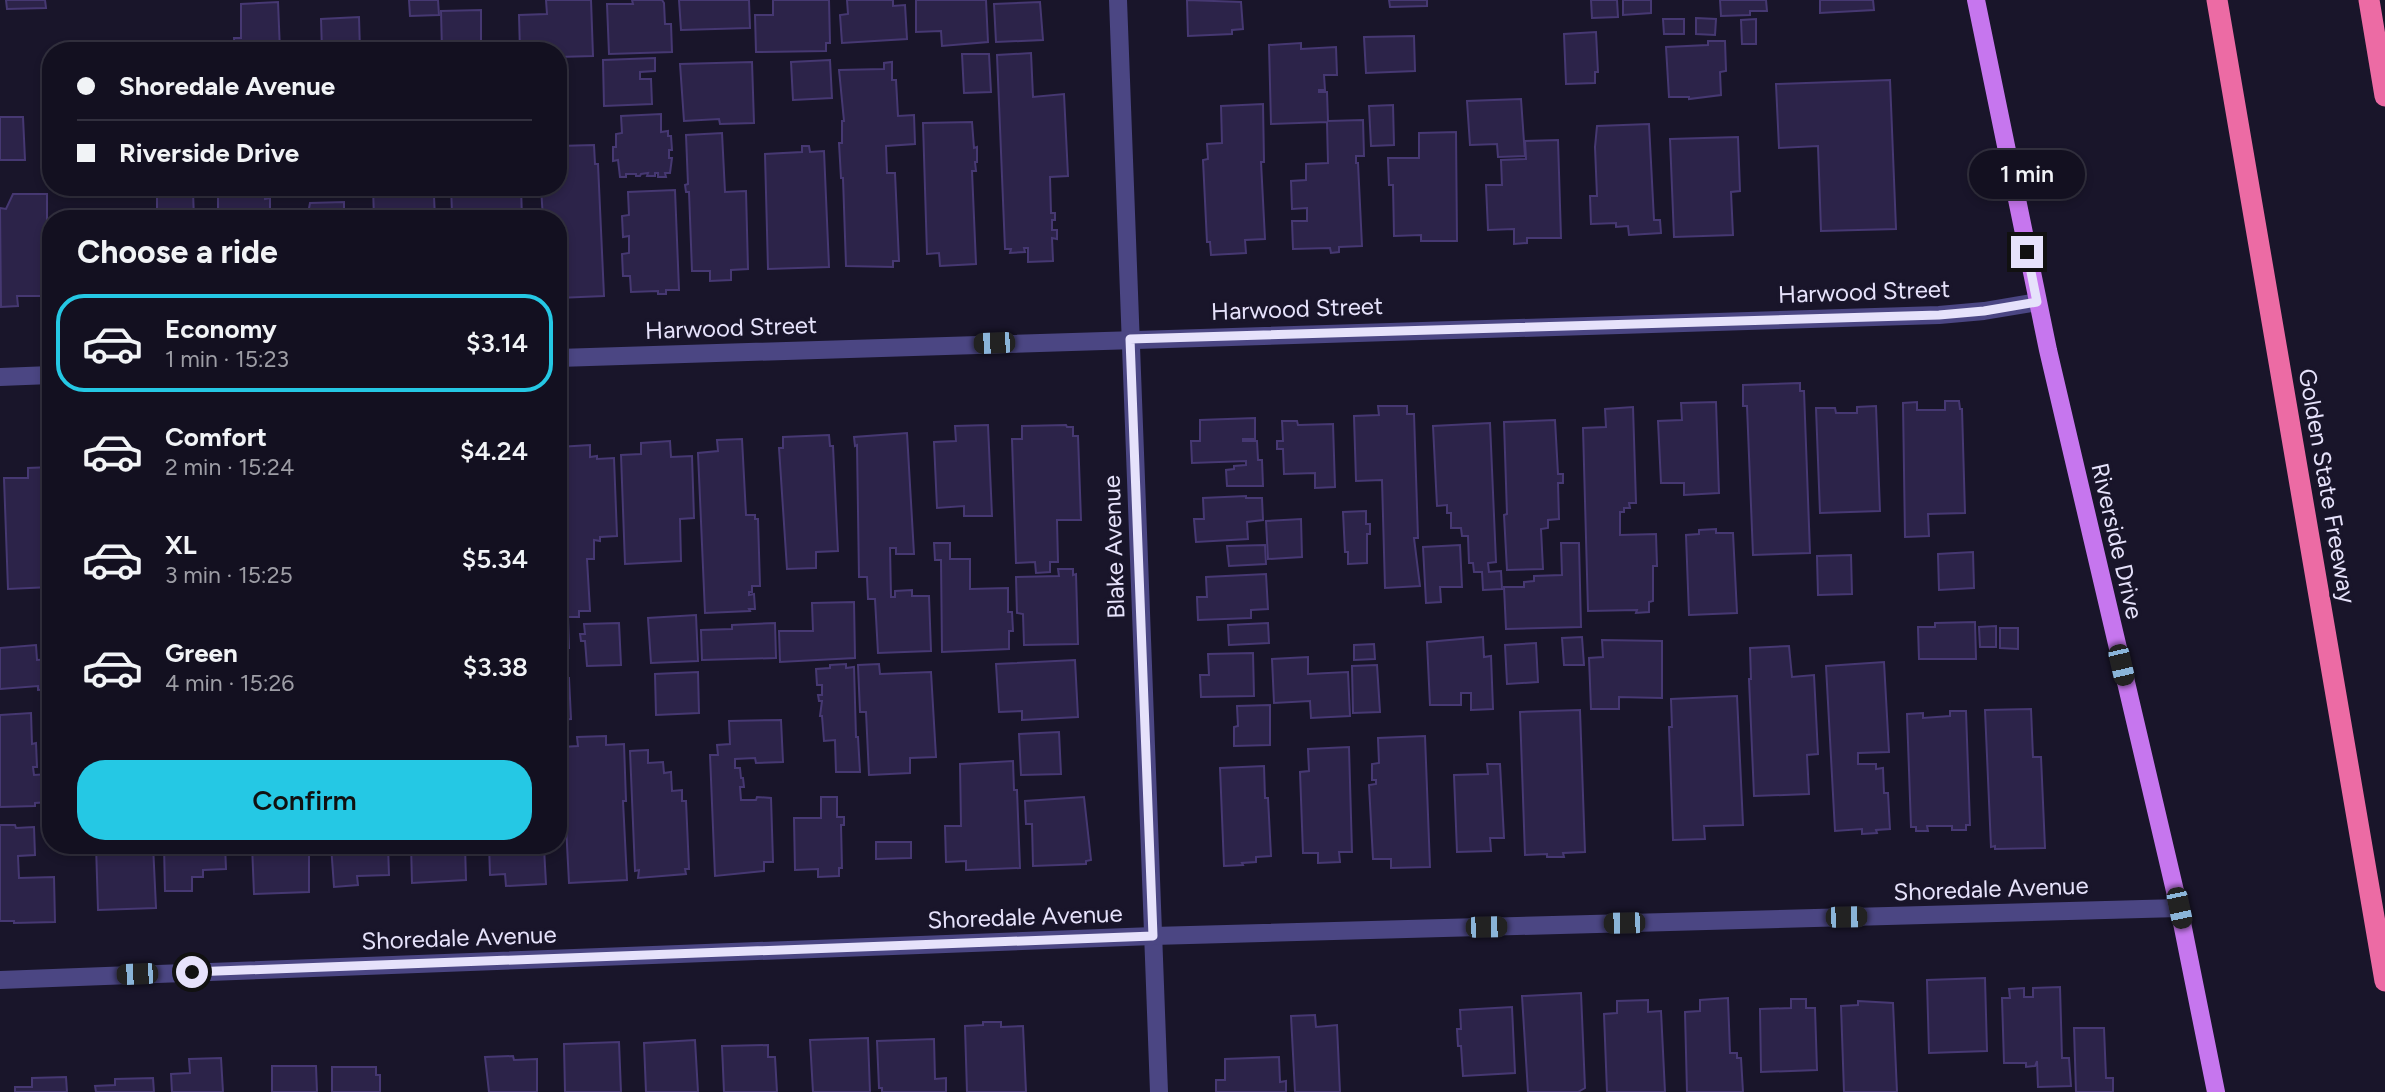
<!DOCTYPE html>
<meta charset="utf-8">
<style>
:root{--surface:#131020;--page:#201e2d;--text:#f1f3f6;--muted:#9d9da5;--line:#32303e;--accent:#25c8e4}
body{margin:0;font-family:Figtree,sans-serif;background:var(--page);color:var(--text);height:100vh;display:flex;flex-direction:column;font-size:26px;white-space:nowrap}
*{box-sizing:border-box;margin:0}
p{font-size:23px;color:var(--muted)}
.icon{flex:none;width:38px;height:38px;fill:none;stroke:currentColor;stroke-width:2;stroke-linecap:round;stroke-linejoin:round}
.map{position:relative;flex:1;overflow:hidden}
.panel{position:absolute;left:42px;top:210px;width:525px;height:644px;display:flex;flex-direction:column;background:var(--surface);border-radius:28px;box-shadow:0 4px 10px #0003,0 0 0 2px var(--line)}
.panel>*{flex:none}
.top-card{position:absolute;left:42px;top:42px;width:525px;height:154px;border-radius:28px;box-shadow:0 4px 10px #0003,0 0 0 2px var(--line);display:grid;align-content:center;height:154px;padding:0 35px;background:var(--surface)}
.end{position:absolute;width:32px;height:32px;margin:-16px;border:9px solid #e6e2fb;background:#111;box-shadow:0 0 0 4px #111}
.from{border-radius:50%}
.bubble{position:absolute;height:49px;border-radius:24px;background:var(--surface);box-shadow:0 4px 10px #0003,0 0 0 2px var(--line);font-size:23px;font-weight:600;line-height:49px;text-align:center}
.car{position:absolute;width:21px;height:42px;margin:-21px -10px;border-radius:9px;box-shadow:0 0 5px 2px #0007;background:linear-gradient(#222 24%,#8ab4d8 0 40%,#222 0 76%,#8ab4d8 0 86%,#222 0)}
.top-card b{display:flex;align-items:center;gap:24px;height:66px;font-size:26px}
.top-card b+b{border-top:2px solid var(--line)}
.top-card i{width:18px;height:18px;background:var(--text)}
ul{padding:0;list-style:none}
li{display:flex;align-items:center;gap:21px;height:98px;margin:0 14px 10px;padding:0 21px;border:4px solid transparent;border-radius:28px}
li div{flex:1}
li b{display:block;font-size:26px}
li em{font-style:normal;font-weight:600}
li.current{border-color:var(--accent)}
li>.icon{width:63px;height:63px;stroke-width:1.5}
h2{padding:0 35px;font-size:32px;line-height:84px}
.button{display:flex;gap:14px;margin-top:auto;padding:14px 35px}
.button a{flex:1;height:80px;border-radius:28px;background:var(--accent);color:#111;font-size:28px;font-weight:600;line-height:80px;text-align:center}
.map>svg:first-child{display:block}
</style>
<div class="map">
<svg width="2385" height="1092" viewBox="0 0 2385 1092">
<rect width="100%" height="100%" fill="#19152a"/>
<g fill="#2c2349" stroke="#463872" stroke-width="2">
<path d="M6,0H45L46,8L7,9Z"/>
<path d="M409,0H438L439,15L410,16Z"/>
<path d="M546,0H591L593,56L558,57V51H520L519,15L547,14Z"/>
<path d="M632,0H662L664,3L665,24H671L672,52L609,54L607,4H633Z"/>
<path d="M679,0H749L750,28L681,30Z"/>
<path d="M773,0H829L830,43H826V51L756,52L755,15H773Z"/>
<path d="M847,0H893V6L905,5L907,39L842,43L840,15L848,14Z"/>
<path d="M916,0H986L988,42L942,46L941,31L916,32Z"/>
<path d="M1187,0L1241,2L1243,29L1232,30V34L1188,36Z"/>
<path d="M1389,0H1427V6L1390,7Z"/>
<path d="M1591,0H1617L1618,17L1592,18Z"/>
<path d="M1623,0H1651V13L1623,15Z"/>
<path d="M1720,0H1766L1767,11H1750V15L1721,16Z"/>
<path d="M1820,0H1873L1874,10L1820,13Z"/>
<path d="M278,2L280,51H235L234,38H241V4Z"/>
<path d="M1040,2L1043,40L996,42L994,4Z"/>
<path d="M481,10V51H442L441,11Z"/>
<path d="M359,17L360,51H322L321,19Z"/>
<path d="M1696,18L1716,19L1715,35L1696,34Z"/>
<path d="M1663,19H1684V34H1664Z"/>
<path d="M1756,19V44H1742L1741,20Z"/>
<path d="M1596,32L1598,72H1595V83L1566,84L1564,34Z"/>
<path d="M1414,36L1415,71L1366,73L1364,37Z"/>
<path d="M204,41L205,51H128V44Z"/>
<path d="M1708,41H1725L1726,71L1720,72L1721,95L1689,99V97H1669L1666,47L1708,45Z"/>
<path d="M1301,43V49L1336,47L1337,75H1324L1325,90H1319V92H1327L1328,121L1363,120L1364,156H1356V163H1358L1362,246L1339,247V252L1331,253L1330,248L1293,249L1292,221H1307V208L1292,209L1291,181L1306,180V164L1328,163L1327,122L1271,124L1269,45Z"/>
<path d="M1031,53L1033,97L1064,94L1068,176L1050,177L1051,213H1055V220H1052V230H1057V239L1052,238L1053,261L1028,262V248H1024L1025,252L1010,253L1011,249H1005L997,55Z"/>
<path d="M962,54H989L991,92L964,93Z"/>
<path d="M655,58V71L640,72V79H651L652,104L604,106L603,60Z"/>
<path d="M830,60L832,98L793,100L791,62Z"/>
<path d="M752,62L754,123L720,124L719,119L684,121L680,64Z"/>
<path d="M892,62V80H896L898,116L914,115L915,144L886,146L887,173H895L899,261H893V267L846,266L843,178H841L839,143H842V121H844L839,70L884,69V63Z"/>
<path d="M1890,80L1896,229L1821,231L1818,146L1779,148L1776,84Z"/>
<path d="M558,81H568V124L558,125Z"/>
<path d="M1521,99L1525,156L1498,157L1497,144L1470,145L1467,101Z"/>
<path d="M1263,104L1264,162H1261L1265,239L1245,240L1246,253L1211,255L1210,242H1207L1203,160L1208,159L1207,144L1222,143L1221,106Z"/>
<path d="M1393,105L1394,145L1371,146L1369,106Z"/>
<path d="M661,114V132L668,131V136H671L672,150H669V158H672L670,173H665L666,177H658V173H655V176H647L648,173L641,174L640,176H636V174H626V177H620L618,160L613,161V147H616V134L622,133L621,116Z"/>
<path d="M0,117H23L25,160H0Z"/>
<path d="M972,122L974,148L977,147V162H975L976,171H972L976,264L940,266L939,253L927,254L923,123Z"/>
<path d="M1649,124L1654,220H1660L1661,233L1629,235L1628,226L1616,227V223L1591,224L1590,196H1597L1595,147L1597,126Z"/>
<path d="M1456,132L1457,241H1421V235L1394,236L1393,185H1389L1388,158H1419V133Z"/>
<path d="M722,133L725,192L746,191L748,269L731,270V280L710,281V271H692L689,192H686L685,185L688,184L686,135Z"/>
<path d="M1738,137L1740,191L1731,192L1733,235L1674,237L1670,139Z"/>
<path d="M1558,140L1561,238H1527V243L1514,244V229L1488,230L1486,185H1502L1501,160L1526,159L1525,141Z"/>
<path d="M594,145L595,164H598L604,296L558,298V219H543L541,187H558V146Z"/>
<path d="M802,146H809L810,152L824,151L829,267L768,269L765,154L802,152Z"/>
<path d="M218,187H264L265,199L270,198V219H218Z"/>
<path d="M373,187H443V195L434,196L435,219H374Z"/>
<path d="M451,187H521L522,219H476V212L452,213Z"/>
<path d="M675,190L679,290H666V294H658V291L631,292L630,276H623L622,254L629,253V236L623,237L622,216L629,215L628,192Z"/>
<path d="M193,191L194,219H157V192Z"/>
<path d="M13,194H47V230L51,229V296H17L18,306L1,307L0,208L6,209Z"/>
<path d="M344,202V212H348V219H307L310,203Z"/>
<path d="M106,211V219H75V212Z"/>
<path d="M1800,383V391H1804L1810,553L1753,555L1747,406H1743V385Z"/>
<path d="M1945,401H1959L1960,409H1962L1965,513L1928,514L1929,536L1905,537L1903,403L1917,402V410H1945Z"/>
<path d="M1716,402L1719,493L1684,495V483H1661L1658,421L1682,420L1681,403Z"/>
<path d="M1378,406H1407V414H1414L1418,538H1414L1420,586L1385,588L1382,480L1356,481L1354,416L1379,415Z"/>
<path d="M1876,406L1880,511L1820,513L1816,408H1835L1836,413H1857V407Z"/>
<path d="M1633,407L1636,503H1629L1630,508H1624V512H1620V535L1656,534L1657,566H1653V601L1649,602V612L1636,613L1637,610L1588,611L1583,428L1606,427L1605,409Z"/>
<path d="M1255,418V439H1243V441H1257L1258,460H1262L1263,486H1227L1226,470L1234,469V466L1246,465V461L1192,463L1191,441H1200V420Z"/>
<path d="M1555,420L1558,474H1563V483H1558L1559,519L1548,520V528L1541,529L1543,569L1507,570L1504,515L1507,514L1504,422Z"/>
<path d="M1282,421H1297L1298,425L1333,424L1335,487L1315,488V473L1284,474L1283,449H1277V441H1283Z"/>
<path d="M1490,423L1496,562L1488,563L1489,572L1501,571L1502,589L1483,590L1482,572H1474L1473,563H1469L1468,536H1462L1461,528H1451V513H1447V505L1437,506L1433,426Z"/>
<path d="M988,425L992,516H964V506L937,508L934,442L956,441L955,426Z"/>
<path d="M1066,425L1067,427H1073V436H1078L1081,520H1057L1058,562H1050V572L1036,573L1035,562L1016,563L1012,439H1022V426Z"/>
<path d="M907,433L914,554H896V548H890L891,597H895V591L912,590V596H929L931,651L878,653L875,599H868L867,577H859L857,445L855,446L854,437Z"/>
<path d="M829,435L830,446H833L838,551L816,552V568L787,569L779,448H783V437Z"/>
<path d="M742,439L746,515H755V519H758L760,586H752V592H749V595L754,594L755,609H749L750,611L705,613L698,453L718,451L717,440Z"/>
<path d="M670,441L671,457L692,456L694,518L680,519L681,561L625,564L621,455L641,454V443Z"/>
<path d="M590,445V457L597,456V459L614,458L617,536L600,537V541L594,540V559H587L590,611H579V617H568L569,648H558V447Z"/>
<path d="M51,467V587L8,589L4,478H28V468Z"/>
<path d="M1246,496V498H1262L1263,520L1247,522L1248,539L1196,542L1194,519H1204L1203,498Z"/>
<path d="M1366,511V524H1370V534H1367V563L1348,564V552H1345L1343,512Z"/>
<path d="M1301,519L1302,557L1268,559L1266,521Z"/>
<path d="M1716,529V533H1733L1737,613L1689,615L1686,535L1699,534V530Z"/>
<path d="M934,543H950V559H970V589L1008,588V612H1012L1013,631H1009V649L942,652L941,560H935Z"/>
<path d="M1561,543H1579L1581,627L1506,629L1504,587H1524V582L1534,581V576L1562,575Z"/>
<path d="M1265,545L1266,564L1229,566L1227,546Z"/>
<path d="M1460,545L1462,587H1440L1441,602L1426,603L1423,547Z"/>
<path d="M1973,552L1974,588L1939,590L1938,554Z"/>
<path d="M1851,555L1852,594L1818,595L1817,556Z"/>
<path d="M1058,569H1073V575L1076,574L1078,644L1024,645L1023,614L1017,613L1016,577L1059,576Z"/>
<path d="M1266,574L1268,609L1251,610V618L1198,620L1197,597H1207L1206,577Z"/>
<path d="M854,602L855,658L780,662L779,631H813L812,603Z"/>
<path d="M696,615L698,661L651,663L648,618Z"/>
<path d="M1975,622L1976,659H1919L1918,627H1935V623Z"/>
<path d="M619,623L621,665L587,666L585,641H581L580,634H585L584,624Z"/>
<path d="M775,623L776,658L702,660L701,630L732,629V625Z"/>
<path d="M1268,623L1269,643L1229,645L1228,625Z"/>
<path d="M1996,626V647H1980L1979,627Z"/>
<path d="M2000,628H2018V649L2000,648Z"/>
<path d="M1483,637L1484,657L1491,656L1493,709L1471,710V693H1461V705H1430L1427,642Z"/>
<path d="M1582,637L1584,665H1564L1562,638Z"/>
<path d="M1602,640L1662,641V698L1619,697V709H1591L1589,658L1603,657Z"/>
<path d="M1536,643L1538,682L1507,684L1505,645Z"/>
<path d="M1374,644L1375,659L1354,660V645Z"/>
<path d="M36,645L37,660L51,659V689L38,690V686L0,689V648Z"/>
<path d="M1789,646L1792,677L1814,675L1818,754L1807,755L1809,794L1754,796L1749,679H1751L1750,648Z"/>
<path d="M1253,653L1254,696L1201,697L1200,675H1209L1208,654Z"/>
<path d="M1308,657V674L1348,672L1350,716L1311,718L1310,701L1274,703L1272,659Z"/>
<path d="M1075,660L1078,717L1022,720V711L999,712L996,664Z"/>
<path d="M1884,662L1889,752L1858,753V764H1876V769L1883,768L1884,793H1888L1890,829L1876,830L1877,833L1862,834V829L1835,831L1826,666Z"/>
<path d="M846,664V668L854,667L856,737H858L860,772H836L835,740L824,741L822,716H820L822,701H819L818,695H822V685H817L816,669L830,668V665Z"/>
<path d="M879,664L880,674L931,672L936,757L910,758V773L869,775L866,712H860L858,665Z"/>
<path d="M1377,665L1380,712L1353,713L1352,666Z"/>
<path d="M698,672L699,713L656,715L655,674Z"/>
<path d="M558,678H569L571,719L558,720Z"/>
<path d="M1737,696L1743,825L1704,826L1705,839L1673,840L1669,727H1672L1671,699Z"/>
<path d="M1270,705V745L1234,746V727L1238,726L1237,706Z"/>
<path d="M2031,709L2033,757H2041L2045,848L1995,849V846L1991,847L1985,710Z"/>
<path d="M1580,710L1585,852L1563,853L1564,857H1547V854L1525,855L1520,712Z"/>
<path d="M1950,711H1966L1970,825H1966V830H1952V826H1927L1928,831H1916V827H1911L1907,714L1923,713V718L1950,716Z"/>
<path d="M31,713L32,744L36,743L37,767H33L34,775L49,774L50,802L35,803V806L0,807V715Z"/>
<path d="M781,720L783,762L756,763L755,758L735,759V768H740L741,778H743L744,787H740L741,800H756L757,797L771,798L773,862H764V871L715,876L710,755H718L717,745L730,744L729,721Z"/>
<path d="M1059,732L1061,774L1021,775L1019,734Z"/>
<path d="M606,736V745L624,744L626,801H623L627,880L569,883L562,747L578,746L577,737Z"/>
<path d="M1425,736L1430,867L1391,868V859H1373L1369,785L1376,784V780H1372V764L1379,763L1378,738Z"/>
<path d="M1349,747L1352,852H1339L1340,862L1318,863V853H1303L1300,772L1309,771L1308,749Z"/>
<path d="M648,750V763L663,762L664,773L671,772L672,791L682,790V801H686L689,869H685L686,874L638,878L639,870L635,871L630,751Z"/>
<path d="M1013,761L1014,790H1017L1020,868L966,870V861L946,862L945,826H961L960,764Z"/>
<path d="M1487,764H1500L1504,838H1490L1491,851L1457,852L1454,775L1488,774Z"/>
<path d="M1264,766L1265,798H1268L1271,856L1256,857V862L1242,863L1243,865L1224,866L1220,768Z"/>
<path d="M821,797H837V817H844V825H841L842,868H839V876L818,877V869L795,870L794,818H821Z"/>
<path d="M1084,797L1091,860L1086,861V864L1033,866L1032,824H1026L1025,801Z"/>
<path d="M0,825H15L16,828L34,827L35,855L18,856L19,878L54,877L55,922L14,923V921H0Z"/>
<path d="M876,842H911V858L876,859Z"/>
<path d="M96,845H153L156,908L98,910Z"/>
<path d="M164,845H225L226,869L203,870V877H192V891H165Z"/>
<path d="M252,845H309V892L254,894Z"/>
<path d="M331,845H388L389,875L357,876L358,885L334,887Z"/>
<path d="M411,845H465L466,880L412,883Z"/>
<path d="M489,845H547L544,848L546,884L506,886L505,874L490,875Z"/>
<path d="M1985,978L1987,1051L1929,1053L1927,980Z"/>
<path d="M2060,987L2062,1058H2069L2071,1086L2038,1087L2037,1061L2035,1066L2026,1067V1063H2004L2002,998H2010L2009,989L2024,988V997H2033V988Z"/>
<path d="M1581,993L1585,1088L1578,1092H1528L1522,996Z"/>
<path d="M1728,998L1730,1053H1737V1058H1741L1743,1092H1687L1685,1012L1700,1011V1000Z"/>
<path d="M1791,999H1806V1008H1815L1817,1070L1761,1072L1760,1009L1791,1008Z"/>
<path d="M1648,1000V1012L1661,1011L1665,1092H1607L1604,1014L1617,1013V1001Z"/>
<path d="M1858,1001L1893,1003L1897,1092H1844L1841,1006L1858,1005Z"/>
<path d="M1512,1007L1515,1073L1463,1076L1461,1046H1458L1457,1029H1461L1460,1010Z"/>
<path d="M1315,1015L1316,1027L1337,1025L1340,1092H1295L1291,1016Z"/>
<path d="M983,1022H1001V1027L1023,1026L1026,1092H967L965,1026L983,1025Z"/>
<path d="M2074,1028H2104L2106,1078H2113V1092H2076Z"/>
<path d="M868,1038L870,1092H813L810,1040Z"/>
<path d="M934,1039L935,1079L946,1078V1092H882V1088H879L877,1041Z"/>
<path d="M695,1040L698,1092H646L644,1043Z"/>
<path d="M619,1042L621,1092H565L564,1044Z"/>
<path d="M768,1045V1057H775L777,1092H724L722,1046Z"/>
<path d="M513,1056L514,1060L537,1059V1092H489L485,1057Z"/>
<path d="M1279,1057L1280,1082L1286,1081V1092H1216V1080H1225V1059Z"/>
<path d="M221,1058L223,1092H172L171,1074L190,1073L189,1059Z"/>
<path d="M272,1066H316L317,1092H272Z"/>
<path d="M332,1067H376V1075H380V1092H332Z"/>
<path d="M66,1077L67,1092H15V1087H32V1078Z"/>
<path d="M153,1078L154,1092H96L95,1086L115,1085V1079Z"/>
</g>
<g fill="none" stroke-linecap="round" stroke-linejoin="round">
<g stroke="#4b4683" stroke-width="18">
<path d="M1118,0L1159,1092"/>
<path d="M558,358L1939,315L1984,311L2037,302"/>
<path d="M0,377L51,375"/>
<path d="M0,980L1153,936L2179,908"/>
</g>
<path stroke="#c676ee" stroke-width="18" d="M1976,0L2048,350L2179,908L2216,1092"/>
<g stroke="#ec6ba4" stroke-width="21">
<path d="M2217,0L2385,981"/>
<path d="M2369,0L2385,96"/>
</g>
</g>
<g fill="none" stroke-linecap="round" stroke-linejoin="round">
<path stroke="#e6e2fb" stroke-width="9" d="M192,972L1153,936L1130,339L1939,315L1984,311L2037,302L2027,252"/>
</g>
<g text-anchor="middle" stroke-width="7" stroke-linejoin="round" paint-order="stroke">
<g font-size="24" fill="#e6e2fb" stroke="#19152a">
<text transform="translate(1864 292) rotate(-2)" y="8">Harwood Street</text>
<text transform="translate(1297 309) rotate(-2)" y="8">Harwood Street</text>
<text transform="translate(731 328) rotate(-2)" y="8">Harwood Street</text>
<text transform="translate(2327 486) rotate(80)" y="8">Golden State Freeway</text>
<text transform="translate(2117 541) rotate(77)" y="8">Riverside Drive</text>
<text transform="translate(1114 547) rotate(-92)" y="8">Blake Avenue</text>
<text transform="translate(1991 889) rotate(-2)" y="8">Shoredale Avenue</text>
<text transform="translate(1025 917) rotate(-2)" y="8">Shoredale Avenue</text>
<text transform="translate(459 938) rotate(-2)" y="8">Shoredale Avenue</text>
</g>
</g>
</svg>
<i class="end from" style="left:192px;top:972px"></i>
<i class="end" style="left:2027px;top:252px"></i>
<div class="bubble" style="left:1969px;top:150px;width:116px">1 min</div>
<i class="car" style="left:994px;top:343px;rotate:268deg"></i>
<i class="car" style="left:2121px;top:665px;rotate:167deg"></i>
<i class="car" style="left:2179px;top:908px;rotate:168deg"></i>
<i class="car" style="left:1846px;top:917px;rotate:89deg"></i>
<i class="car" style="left:1624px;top:923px;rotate:269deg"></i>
<i class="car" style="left:1486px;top:927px;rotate:89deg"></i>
<i class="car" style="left:137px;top:974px;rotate:268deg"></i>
<div class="top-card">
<b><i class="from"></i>Shoredale Avenue</b>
<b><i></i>Riverside Drive</b>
</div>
<section class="panel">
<h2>Choose a ride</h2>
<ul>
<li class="current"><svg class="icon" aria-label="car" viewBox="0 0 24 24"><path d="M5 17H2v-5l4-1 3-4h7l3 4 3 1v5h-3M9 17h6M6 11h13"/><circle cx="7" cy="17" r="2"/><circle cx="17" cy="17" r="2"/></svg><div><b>Economy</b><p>1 min · 15:23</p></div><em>$3.14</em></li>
<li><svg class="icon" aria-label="car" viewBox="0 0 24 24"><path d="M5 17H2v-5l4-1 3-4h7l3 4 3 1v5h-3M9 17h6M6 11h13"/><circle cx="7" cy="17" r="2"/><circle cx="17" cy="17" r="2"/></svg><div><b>Comfort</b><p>2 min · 15:24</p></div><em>$4.24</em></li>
<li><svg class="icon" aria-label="car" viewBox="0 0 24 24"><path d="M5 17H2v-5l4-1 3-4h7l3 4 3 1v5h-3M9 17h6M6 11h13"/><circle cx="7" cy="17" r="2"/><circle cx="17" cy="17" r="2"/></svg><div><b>XL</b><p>3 min · 15:25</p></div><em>$5.34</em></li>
<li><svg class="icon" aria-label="car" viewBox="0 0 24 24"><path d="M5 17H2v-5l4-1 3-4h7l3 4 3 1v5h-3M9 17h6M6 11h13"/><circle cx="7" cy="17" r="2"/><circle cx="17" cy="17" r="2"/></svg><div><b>Green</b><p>4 min · 15:26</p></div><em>$3.38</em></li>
</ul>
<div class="button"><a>Confirm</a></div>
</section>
</div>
